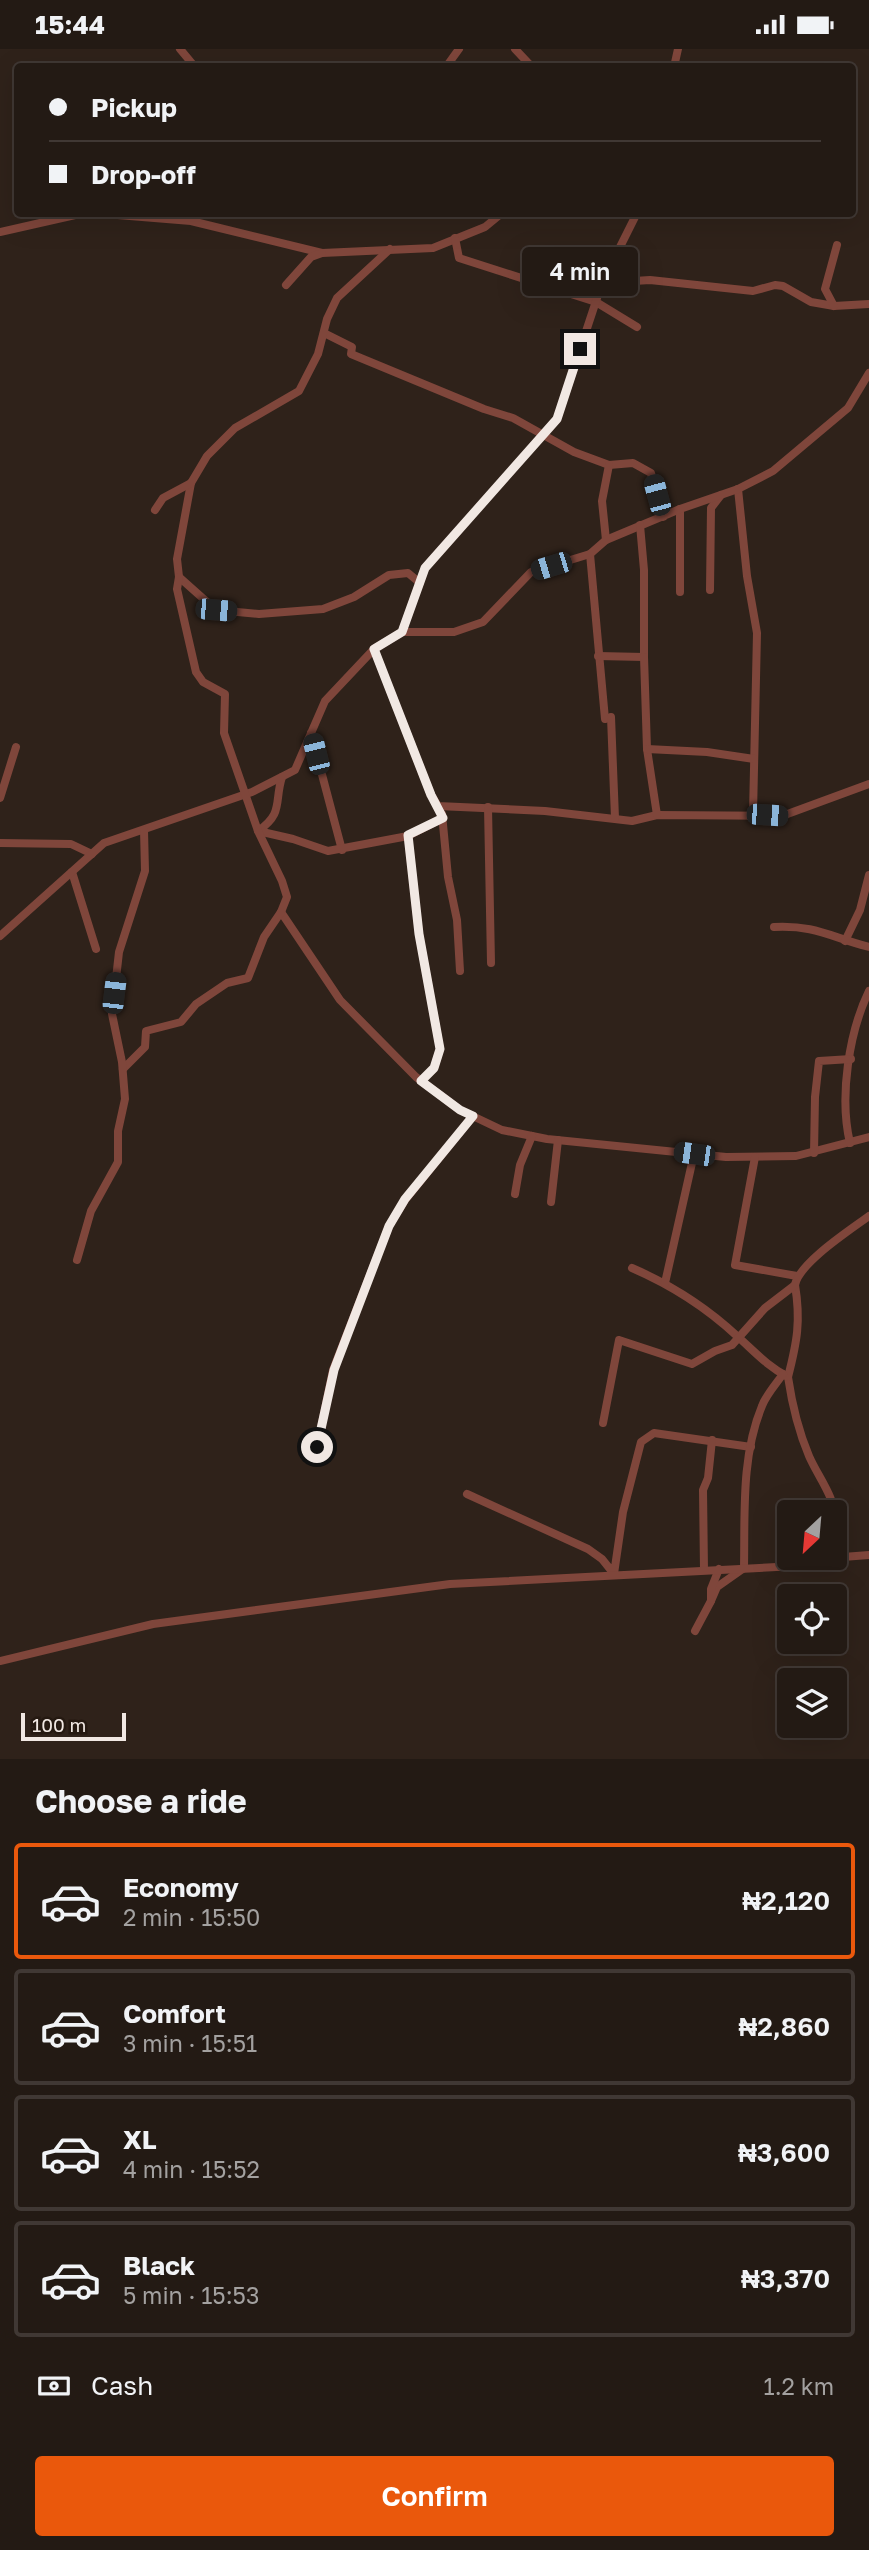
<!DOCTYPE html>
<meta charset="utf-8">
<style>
:root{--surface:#231a14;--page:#2f2722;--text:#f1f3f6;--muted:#a3a1a0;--line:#403834;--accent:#ea580c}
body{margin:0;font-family:"Golos Text",sans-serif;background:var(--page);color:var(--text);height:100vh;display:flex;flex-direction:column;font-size:26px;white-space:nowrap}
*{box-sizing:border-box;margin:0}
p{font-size:23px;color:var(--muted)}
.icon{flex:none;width:38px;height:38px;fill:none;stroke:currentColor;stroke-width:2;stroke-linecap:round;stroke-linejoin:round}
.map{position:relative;height:1710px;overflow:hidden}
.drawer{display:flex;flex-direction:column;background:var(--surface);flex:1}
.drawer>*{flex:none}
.hud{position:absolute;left:14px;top:14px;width:842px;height:154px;border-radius:7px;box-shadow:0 7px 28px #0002,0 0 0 2px var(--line);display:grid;align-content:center;height:154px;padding:0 35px;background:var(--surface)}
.needle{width:46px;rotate:206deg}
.tools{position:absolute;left:777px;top:1451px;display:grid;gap:14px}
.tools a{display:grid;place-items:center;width:70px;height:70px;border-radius:7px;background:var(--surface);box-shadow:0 7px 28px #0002,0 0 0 2px var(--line);font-size:35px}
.scale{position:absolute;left:21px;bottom:18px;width:105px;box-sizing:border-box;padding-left:7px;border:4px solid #f1e8e3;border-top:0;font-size:19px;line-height:24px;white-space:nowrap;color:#f1e8e3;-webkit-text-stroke:5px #251911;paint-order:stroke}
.end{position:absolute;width:32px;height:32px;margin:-16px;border:9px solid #f1e8e3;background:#111;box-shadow:0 0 0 4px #111}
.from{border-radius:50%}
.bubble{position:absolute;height:49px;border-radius:7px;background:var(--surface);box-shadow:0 7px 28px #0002,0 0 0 2px var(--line);font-size:23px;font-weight:600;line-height:49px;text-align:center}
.car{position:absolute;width:21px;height:42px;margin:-21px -10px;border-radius:9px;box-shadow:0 0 5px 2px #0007;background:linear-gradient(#222 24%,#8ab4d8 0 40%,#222 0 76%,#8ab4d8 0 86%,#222 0)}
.hud b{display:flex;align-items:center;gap:24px;height:66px;font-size:26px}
.hud b+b{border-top:2px solid var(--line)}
.hud i{width:18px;height:18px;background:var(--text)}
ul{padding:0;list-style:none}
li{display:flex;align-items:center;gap:21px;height:116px;margin:0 14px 10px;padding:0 21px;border:4px solid var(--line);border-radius:7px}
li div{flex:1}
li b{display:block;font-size:26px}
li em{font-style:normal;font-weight:600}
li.on{border-color:var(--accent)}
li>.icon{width:63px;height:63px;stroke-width:1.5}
h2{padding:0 35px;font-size:32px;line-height:84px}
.pay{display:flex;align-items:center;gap:18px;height:77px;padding:0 35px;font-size:26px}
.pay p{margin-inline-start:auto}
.action{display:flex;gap:14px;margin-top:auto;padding:14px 35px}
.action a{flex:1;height:80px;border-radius:7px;background:var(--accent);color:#fff;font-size:28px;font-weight:600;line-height:80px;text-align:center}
.status{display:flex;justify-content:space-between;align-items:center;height:49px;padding:0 35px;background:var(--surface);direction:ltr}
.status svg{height:19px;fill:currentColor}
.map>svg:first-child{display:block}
</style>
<div class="status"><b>15:44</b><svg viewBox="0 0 49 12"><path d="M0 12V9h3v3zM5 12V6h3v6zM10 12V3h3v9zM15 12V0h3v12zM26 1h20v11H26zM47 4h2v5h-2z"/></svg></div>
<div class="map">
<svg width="869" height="1710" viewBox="0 0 869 1710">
<rect width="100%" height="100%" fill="#2f221a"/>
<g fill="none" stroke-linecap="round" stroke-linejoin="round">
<g stroke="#7f463b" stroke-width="8">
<path d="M180,0L195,18"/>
<path d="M515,0L532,18"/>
<path d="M446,18L459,0"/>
<path d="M674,18L678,0"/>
<path d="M93,164L191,172L322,204L433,199L485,178L502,164"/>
<path d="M0,183L84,164"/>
<path d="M455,189L459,209L596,253L637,278"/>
<path d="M602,234L650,231L753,242L775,236L783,237L811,253L834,257L869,255"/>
<path d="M286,236L311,208L322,204"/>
<path d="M834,257L825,240L837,196"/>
<path d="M324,284L352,298L351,305L484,360L513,369L574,403L609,416L633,414L651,424L663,468"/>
<path d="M191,434L177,510L179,528L216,561L259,565L323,560L354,548L389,526L408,524L420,534"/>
<path d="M738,440L747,527L757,584L753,765"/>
<path d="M155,461L163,449L191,434L207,407L235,379L299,342L318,305L327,270L337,249L390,200"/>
<path d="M606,491L602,452L609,416"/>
<path d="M590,505L605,670"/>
<path d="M710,541L711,459L721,446"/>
<path d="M680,543V460"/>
<path d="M402,583H454L483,573L531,523L590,505L606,491L680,460L738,440L773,422L848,359L869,324"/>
<path d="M374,600L431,746L438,757L545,762L632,772L657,766L782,767L869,735"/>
<path d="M598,607L644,608V521L640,476"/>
<path d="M644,608L647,700L657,766"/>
<path d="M611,668L615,769"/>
<path d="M311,684L342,801"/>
<path d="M647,700L707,703L754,710"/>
<path d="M282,728C274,753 284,764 258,782L293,790L328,802L408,787L443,769"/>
<path d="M0,749L16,698"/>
<path d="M488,758L491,914"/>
<path d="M442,765L448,828L457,871L460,922"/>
<path d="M408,787L419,885L440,1000L434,1019L421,1032"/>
<path d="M0,794L71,795L92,805"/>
<path d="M72,823L96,900"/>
<path d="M281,863L340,951L416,1028L460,1061L502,1081L547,1090L726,1108L796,1107L869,1088"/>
<path d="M774,878C816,876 830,888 869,898"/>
<path d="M0,887L104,794L252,743L295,721L325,652L374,600L402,583L425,519L557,370L602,234L637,164"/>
<path d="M845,892L860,861L869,826"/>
<path d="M123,1020L145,998L146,982L181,973L196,955L227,934L248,929L264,888L281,863L287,848L282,832L258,782L224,684L225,645L203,633L196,623L177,540L179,528"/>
<path d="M850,1094C839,1048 849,983 869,942"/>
<path d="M814,1104L815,1048L819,1012L851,1010"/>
<path d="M755,1108L735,1216L797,1227"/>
<path d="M515,1145L520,1116L532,1087"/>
<path d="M551,1153L558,1091"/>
<path d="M77,1211L91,1162L118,1113V1082L125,1050L122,1013L112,965L119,903L145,822L144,781"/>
<path d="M632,1219C669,1235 707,1259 737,1287C754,1302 767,1317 788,1328C792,1355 798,1381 809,1407C818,1428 836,1449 835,1472"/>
<path d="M665,1234L694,1105"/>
<path d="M788,1328C797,1293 801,1272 795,1236"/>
<path d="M603,1374L619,1291L692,1315L715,1302L732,1296L765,1259L795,1236C799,1214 850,1181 869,1167"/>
<path d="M317,1398L333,1321L389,1177L405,1151L473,1067"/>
<path d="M467,1445L588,1500L602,1510L614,1525L623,1463L641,1393L654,1384L751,1398"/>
<path d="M704,1521L703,1441L708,1429L712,1391"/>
<path d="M711,1552L717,1538L744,1519C745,1466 741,1407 762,1357C766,1346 776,1335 783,1325"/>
<path d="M695,1582L711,1552V1540L719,1520"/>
<path d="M0,1612L153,1575L450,1535L816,1516L843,1508L869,1506"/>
</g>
</g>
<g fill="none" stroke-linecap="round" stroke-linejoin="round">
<path stroke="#f1e8e3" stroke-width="9" d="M317,1398L334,1321L389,1177L405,1150L473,1067L460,1061L421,1032L434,1019L440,1000L419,885L408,786L443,769L431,746L374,600L402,583L425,519L557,370L580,300"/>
</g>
</svg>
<div class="tools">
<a><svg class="needle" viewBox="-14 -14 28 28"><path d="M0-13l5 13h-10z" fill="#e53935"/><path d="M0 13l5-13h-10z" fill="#a3a1a0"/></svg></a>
<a><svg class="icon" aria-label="locate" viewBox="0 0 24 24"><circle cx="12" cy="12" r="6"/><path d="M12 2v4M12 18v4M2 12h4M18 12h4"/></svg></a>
<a><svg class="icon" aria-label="layers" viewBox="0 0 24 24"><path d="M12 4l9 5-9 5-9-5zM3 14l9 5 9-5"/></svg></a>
</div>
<div class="scale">100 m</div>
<i class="end from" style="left:317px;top:1398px"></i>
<i class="end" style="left:580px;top:300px"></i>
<div class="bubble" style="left:522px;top:198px;width:116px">4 min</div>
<i class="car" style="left:657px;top:446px;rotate:345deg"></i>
<i class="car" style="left:551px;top:517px;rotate:253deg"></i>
<i class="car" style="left:216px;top:561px;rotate:95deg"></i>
<i class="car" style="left:316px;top:705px;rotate:346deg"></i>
<i class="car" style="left:767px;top:766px;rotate:94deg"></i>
<i class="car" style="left:114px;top:944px;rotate:7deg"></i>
<i class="car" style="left:694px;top:1105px;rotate:278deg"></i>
<div class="hud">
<b><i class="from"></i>Pickup</b>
<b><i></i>Drop-off</b>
</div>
</div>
<section class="drawer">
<h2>Choose a ride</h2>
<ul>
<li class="on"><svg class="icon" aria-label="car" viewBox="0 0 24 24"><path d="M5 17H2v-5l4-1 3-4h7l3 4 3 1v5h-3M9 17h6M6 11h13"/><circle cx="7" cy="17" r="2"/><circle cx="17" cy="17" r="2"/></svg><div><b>Economy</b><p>2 min · 15:50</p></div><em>₦2,120</em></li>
<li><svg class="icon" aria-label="car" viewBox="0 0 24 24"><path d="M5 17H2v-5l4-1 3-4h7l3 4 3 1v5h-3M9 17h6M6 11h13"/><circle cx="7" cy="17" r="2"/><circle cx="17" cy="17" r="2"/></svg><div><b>Comfort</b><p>3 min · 15:51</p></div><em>₦2,860</em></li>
<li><svg class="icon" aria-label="car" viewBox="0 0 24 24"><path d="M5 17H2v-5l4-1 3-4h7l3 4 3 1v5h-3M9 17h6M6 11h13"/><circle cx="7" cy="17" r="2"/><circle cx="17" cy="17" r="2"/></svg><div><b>XL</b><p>4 min · 15:52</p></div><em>₦3,600</em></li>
<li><svg class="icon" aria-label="car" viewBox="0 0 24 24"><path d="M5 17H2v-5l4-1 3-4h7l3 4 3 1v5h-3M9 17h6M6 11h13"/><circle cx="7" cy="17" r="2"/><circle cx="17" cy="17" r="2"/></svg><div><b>Black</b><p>5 min · 15:53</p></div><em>₦3,370</em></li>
</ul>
<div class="pay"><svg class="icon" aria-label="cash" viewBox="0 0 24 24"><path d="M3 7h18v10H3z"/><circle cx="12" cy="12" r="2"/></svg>Cash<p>1.2 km</p></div>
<div class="action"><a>Confirm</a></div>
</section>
